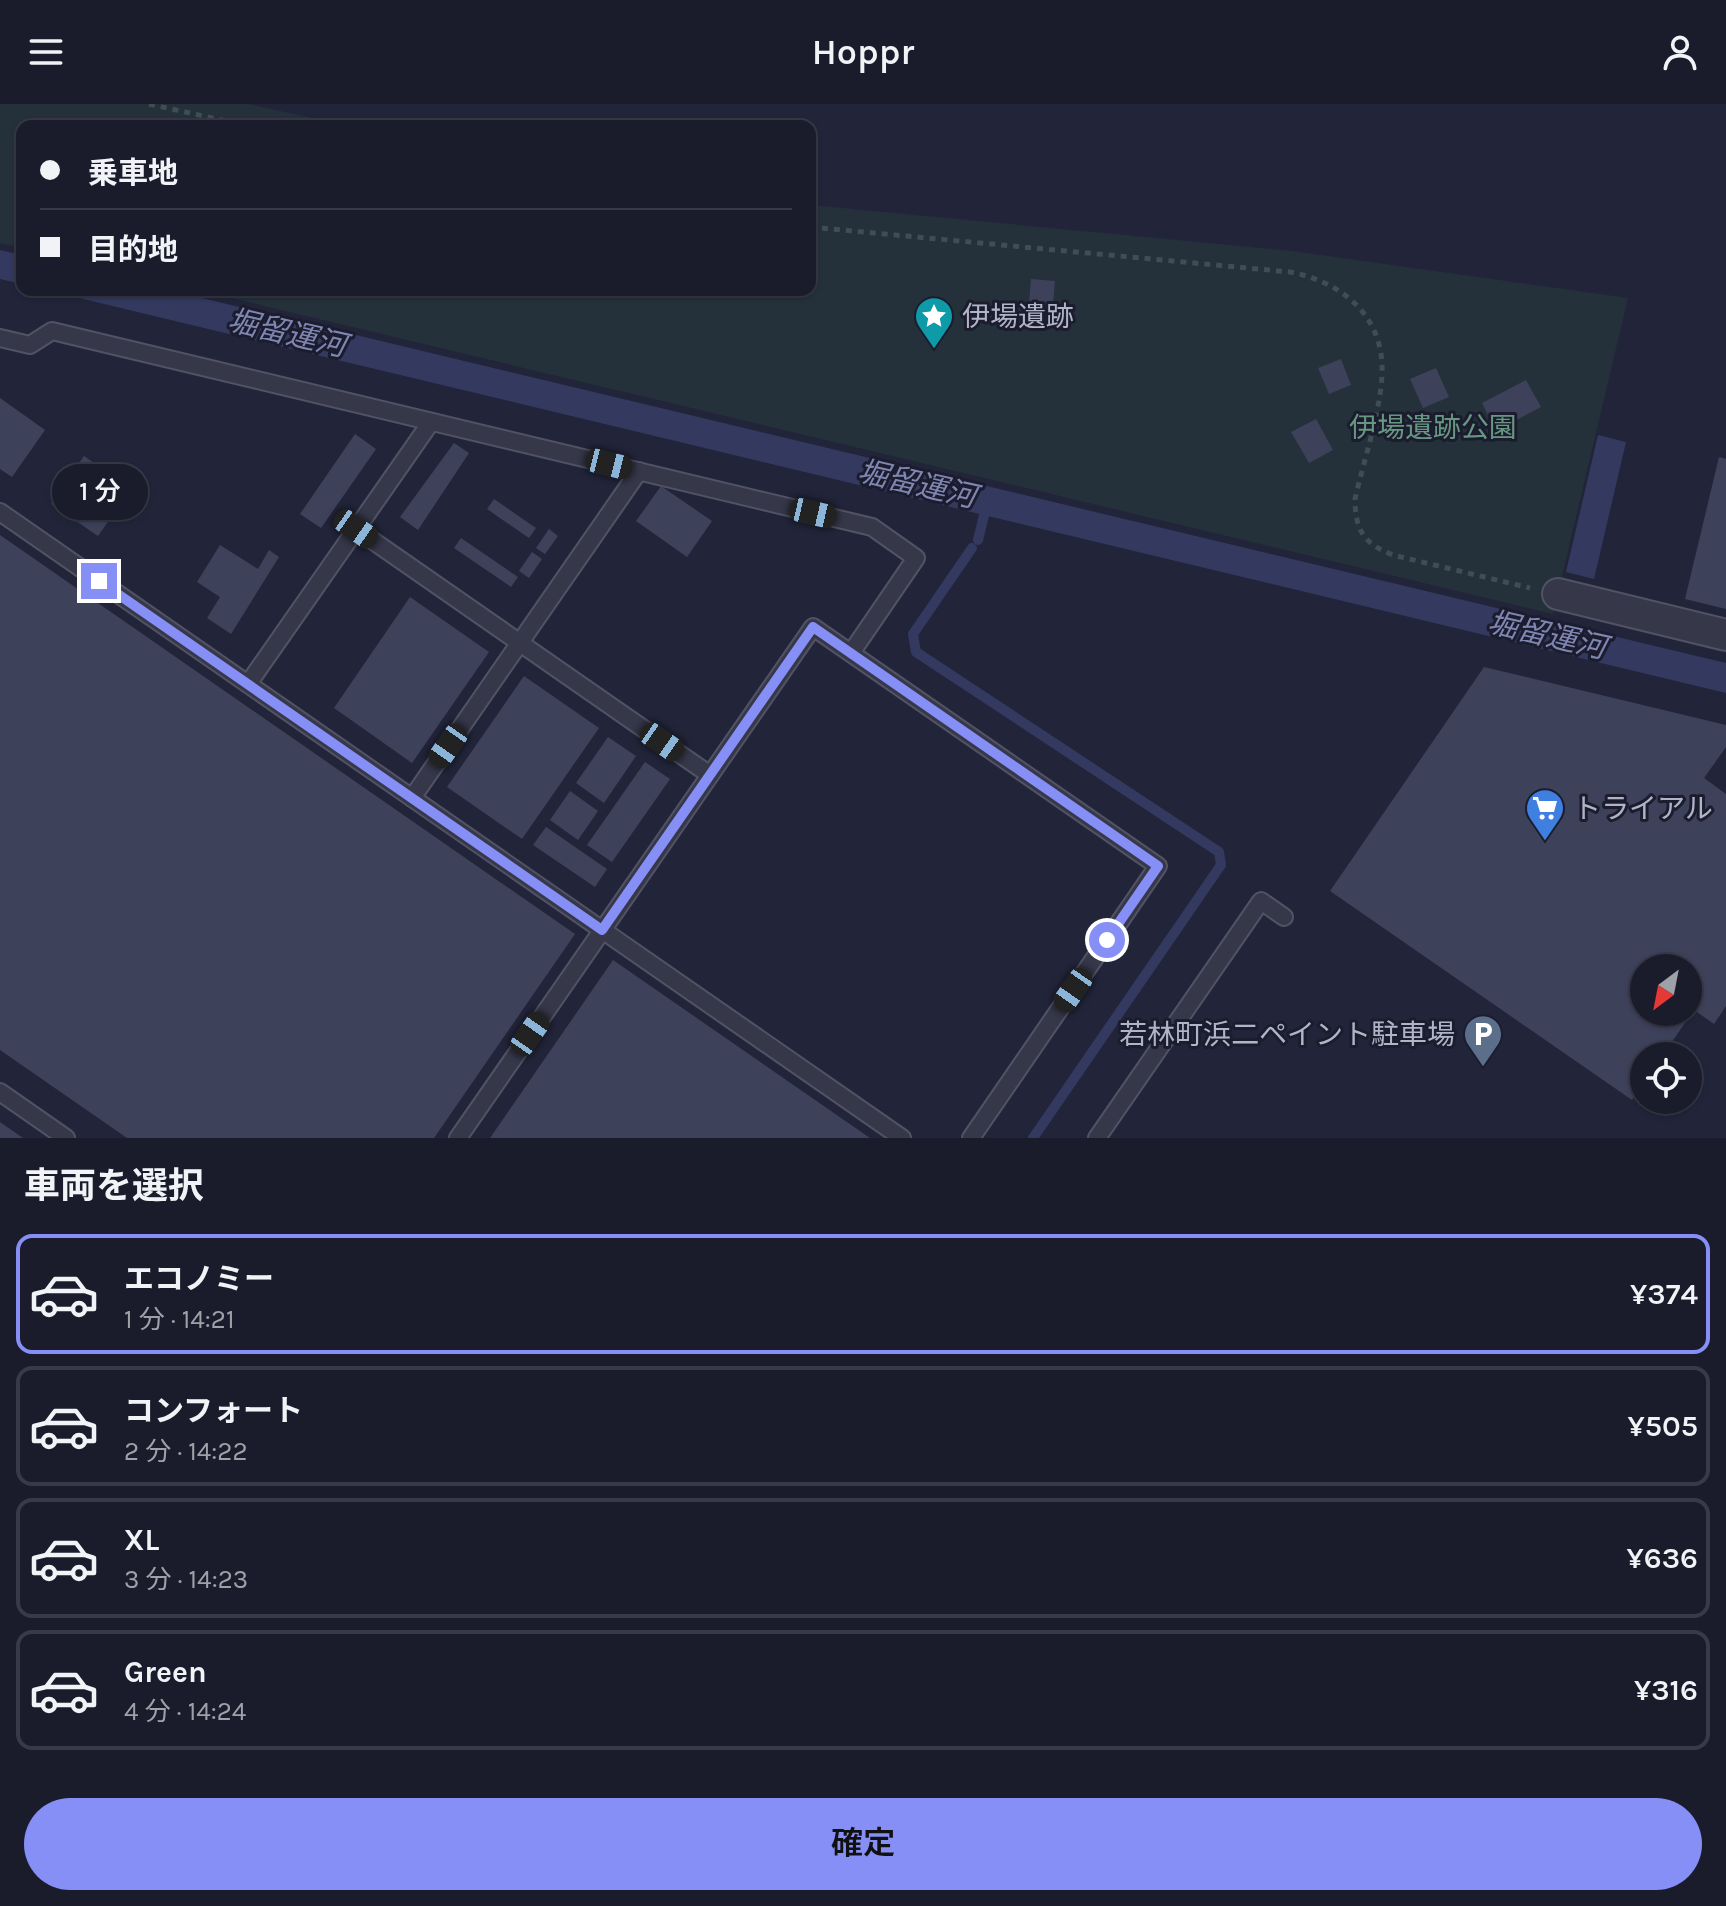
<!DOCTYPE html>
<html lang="ja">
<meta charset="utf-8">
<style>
:root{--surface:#1a1c2c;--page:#232534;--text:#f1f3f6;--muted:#9fa1a9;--line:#383a48;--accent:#868ff6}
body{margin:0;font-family:Karla,"Noto Sans JP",sans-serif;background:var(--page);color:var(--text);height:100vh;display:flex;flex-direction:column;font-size:30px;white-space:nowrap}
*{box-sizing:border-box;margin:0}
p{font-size:26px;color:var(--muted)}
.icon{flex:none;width:44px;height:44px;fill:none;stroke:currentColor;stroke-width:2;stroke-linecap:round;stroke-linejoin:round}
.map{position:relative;height:1034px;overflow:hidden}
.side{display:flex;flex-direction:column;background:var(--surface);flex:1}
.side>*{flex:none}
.top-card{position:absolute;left:16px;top:16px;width:800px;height:176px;border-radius:16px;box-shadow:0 2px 6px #0004,0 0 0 2px var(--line);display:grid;align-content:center;height:176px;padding:0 24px;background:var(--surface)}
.needle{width:52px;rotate:212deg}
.buttons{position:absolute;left:1630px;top:850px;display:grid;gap:16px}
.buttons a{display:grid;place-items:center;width:72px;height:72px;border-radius:50%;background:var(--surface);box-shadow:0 2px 6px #0004,0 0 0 2px var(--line);font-size:40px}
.end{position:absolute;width:36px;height:36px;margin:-18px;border:10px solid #868ff6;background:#fff;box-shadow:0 0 0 4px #fff}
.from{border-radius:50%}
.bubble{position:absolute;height:56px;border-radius:28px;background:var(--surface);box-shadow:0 2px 6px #0004,0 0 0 2px var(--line);font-size:26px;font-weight:600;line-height:56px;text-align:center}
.car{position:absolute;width:24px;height:48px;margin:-24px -12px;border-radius:10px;box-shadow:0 0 6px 2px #0007;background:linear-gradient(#222 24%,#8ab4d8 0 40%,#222 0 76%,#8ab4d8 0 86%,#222 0)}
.top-card b{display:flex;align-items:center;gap:28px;height:76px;font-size:30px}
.top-card b+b{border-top:2px solid var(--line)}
.top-card i{width:20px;height:20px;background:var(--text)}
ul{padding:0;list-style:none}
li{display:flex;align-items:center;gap:24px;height:120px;margin:0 16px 12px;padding:0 8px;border:4px solid var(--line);border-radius:16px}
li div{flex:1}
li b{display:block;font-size:30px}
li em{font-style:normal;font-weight:600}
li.active{border-color:var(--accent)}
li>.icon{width:72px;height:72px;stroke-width:1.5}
h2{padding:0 24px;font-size:36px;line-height:96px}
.primary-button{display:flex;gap:16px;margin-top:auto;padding:16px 24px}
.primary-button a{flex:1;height:92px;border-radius:48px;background:var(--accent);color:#111;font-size:32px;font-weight:600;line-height:92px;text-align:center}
header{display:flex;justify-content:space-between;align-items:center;height:104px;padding:0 24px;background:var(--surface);font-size:36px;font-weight:600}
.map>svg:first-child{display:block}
</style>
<header><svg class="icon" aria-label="menu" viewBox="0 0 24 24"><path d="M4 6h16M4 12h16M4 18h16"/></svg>Hoppr<svg class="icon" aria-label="person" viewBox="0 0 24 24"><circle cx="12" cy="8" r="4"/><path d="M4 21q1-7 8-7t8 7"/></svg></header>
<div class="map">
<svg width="1726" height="1034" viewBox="0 0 1726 1034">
<rect width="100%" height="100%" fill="#22253a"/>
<g fill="#24313b">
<path d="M0,0H248L348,22H22V144L0,139Z"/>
<path d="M810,101L1292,147L1628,194L1553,510L198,186H810Z"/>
</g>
<g fill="#34395f">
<path d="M0,146L22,151V180L0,175Z"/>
<path d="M46,186H168L1726,559V589Z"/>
<path d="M1598,331L1626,338L1594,475L1566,468Z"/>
</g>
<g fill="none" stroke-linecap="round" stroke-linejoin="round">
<g stroke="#34395f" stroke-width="10">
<path d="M978,436L987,399"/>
<path d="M972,444L913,530L916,548L1219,748L1221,761L1033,1034"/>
</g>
</g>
<g fill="#3e415a" fill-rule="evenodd">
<path d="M1031,175L1055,177L1053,201L1029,199Z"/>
<path d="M1341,255L1351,281L1329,290L1318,264Z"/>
<path d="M1436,264L1449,293L1423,304L1410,275Z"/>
<path d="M1526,276L1541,303L1496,327L1482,299Z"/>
<path d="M0,294L45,326L12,373L0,365Z"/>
<path d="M1316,315L1333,346L1309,359L1291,328Z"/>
<path d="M355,330L376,345L321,424L300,410Z"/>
<path d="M454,339L469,349L418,426L400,413Z"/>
<path d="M84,352L131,385L98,432L51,400Z"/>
<path d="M1719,353L1726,355V505L1685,495Z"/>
<path d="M661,382L712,417L687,453L636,417Z"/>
<path d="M494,395L536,424L529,434L487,405Z"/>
<path d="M549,425L558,432L545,450L536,444Z"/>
<path d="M0,431L575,830L434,1034H127L0,946Z"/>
<path d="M461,434L518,473L511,483L454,444Z"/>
<path d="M220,441L258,465L269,446L279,453L231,530L207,514L220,493L197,478Z"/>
<path d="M532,448L542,455L529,474L519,467Z"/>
<path d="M410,493L489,548L412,659L334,604Z"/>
<path d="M1484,563L1726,621V643L1704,674L1726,690V902L1714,920L1694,906L1662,952H1644V978L1632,996L1330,787ZM1644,864H1688V908H1644Z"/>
<path d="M524,572L599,624L522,735L447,683Z"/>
<path d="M608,633L636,652L604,699L576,679Z"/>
<path d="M645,658L670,675L612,758L587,741Z"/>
<path d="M570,687L598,707L578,736L550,716Z"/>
<path d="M546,723L607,765L595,783L533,741Z"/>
<path d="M613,856L870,1034H490Z"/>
<path d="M0,1018L23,1034H0Z"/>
</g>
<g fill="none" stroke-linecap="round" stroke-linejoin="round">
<g stroke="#515365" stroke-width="20">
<g id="service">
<path d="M0,234L30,241L52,227L872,423L916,454L851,549"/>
<path d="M0,408L902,1034"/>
<path d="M356,425L710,671"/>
<path d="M248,580L431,318"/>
<path d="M412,694L639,367"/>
<path d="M0,988L66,1034"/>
<path d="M458,1034L813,523L1158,762L971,1034"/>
<path d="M1097,1034L1261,797L1284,813"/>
</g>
</g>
<g stroke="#515365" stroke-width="34">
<path id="minor" d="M1558,490L1726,531"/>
</g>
<g stroke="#3f4d55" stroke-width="5" stroke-dasharray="6 6" stroke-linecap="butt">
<path d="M149,0L249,22"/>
<path d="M810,123L1290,168C1338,177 1380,208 1382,261C1384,297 1363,359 1355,395C1355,426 1364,440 1393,451L1530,484"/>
</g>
<use href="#service" stroke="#36384a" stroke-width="16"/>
<use href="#minor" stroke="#36384a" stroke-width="30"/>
</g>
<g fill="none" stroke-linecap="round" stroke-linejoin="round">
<path stroke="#868ff6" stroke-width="10" d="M99,477L602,826L813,523L1158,762L1107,836"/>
</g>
<defs>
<g id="sight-pin" transform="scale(2)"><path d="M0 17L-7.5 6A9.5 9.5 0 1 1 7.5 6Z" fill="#0f9aa8" stroke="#1b1d2f"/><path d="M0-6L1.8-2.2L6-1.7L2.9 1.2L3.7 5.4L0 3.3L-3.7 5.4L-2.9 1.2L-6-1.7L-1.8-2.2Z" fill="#fff"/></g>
<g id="supermarket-pin" transform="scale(2)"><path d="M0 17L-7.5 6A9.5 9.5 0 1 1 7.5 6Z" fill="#3f7fe0" stroke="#1b1d2f"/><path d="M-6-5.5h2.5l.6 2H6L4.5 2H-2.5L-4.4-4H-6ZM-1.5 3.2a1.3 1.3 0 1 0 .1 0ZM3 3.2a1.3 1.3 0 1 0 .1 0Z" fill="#fff"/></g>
<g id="parking-pin" transform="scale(2)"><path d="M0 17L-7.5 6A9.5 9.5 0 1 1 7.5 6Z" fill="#5c6f8a" stroke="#1b1d2f"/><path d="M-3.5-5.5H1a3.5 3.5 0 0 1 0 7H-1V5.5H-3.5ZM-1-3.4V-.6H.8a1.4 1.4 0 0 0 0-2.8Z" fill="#fff"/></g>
</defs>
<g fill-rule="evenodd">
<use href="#sight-pin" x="934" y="212"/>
<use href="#supermarket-pin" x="1545" y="704"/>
<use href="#parking-pin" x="1483" y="930"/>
</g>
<g text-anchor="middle" stroke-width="6" stroke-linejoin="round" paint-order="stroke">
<g font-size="28" fill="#b1b3c6" stroke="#1b1d2f" text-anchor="start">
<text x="962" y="222">伊場遺跡</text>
<text x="1573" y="714">トライアル</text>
<text x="1455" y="940" text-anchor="end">若林町浜二ペイント駐車場</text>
</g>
<g font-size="28" fill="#689781" stroke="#1b1d2f">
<text x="1433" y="333">伊場遺跡公園</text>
</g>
<g font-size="30" font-style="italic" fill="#8086b2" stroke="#1b1d2f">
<text transform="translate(287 229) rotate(13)" y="10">堀留運河</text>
<text transform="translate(917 380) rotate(13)" y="10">堀留運河</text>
<text transform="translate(1547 531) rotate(13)" y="10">堀留運河</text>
</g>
</g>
</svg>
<div class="buttons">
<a><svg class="needle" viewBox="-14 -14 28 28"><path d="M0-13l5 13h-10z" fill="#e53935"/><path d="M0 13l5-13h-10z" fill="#9fa1a9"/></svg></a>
<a><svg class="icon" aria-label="locate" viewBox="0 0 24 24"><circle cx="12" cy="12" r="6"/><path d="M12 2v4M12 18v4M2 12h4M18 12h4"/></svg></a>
</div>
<i class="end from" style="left:1107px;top:836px"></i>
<i class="end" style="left:99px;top:477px"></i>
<div class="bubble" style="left:52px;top:360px;width:96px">1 分</div>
<i class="car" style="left:609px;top:360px;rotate:104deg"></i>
<i class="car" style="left:813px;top:409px;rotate:103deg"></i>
<i class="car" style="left:356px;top:425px;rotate:125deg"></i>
<i class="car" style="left:662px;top:638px;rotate:125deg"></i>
<i class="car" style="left:448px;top:642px;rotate:215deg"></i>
<i class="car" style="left:1073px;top:886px;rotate:215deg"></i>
<i class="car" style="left:530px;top:930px;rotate:35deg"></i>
<div class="top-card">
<b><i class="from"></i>乗車地</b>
<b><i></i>目的地</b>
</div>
</div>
<section class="side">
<h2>車両を選択</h2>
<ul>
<li class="active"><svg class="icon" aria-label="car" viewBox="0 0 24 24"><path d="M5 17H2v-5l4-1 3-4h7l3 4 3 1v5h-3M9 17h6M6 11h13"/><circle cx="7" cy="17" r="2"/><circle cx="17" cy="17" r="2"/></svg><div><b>エコノミー</b><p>1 分 · 14:21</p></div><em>¥374</em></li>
<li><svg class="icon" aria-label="car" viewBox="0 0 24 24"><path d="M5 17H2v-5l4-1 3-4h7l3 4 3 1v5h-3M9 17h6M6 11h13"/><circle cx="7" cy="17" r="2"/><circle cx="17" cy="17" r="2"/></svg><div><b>コンフォート</b><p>2 分 · 14:22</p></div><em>¥505</em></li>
<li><svg class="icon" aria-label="car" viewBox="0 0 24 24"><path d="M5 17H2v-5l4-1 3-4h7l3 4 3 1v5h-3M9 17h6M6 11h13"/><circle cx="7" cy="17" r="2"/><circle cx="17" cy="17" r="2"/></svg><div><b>XL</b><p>3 分 · 14:23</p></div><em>¥636</em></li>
<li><svg class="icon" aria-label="car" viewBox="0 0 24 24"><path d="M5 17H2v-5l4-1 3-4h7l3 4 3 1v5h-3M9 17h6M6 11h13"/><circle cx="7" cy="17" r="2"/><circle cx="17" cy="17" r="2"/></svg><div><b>Green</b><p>4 分 · 14:24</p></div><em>¥316</em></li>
</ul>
<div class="primary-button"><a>確定</a></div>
</section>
